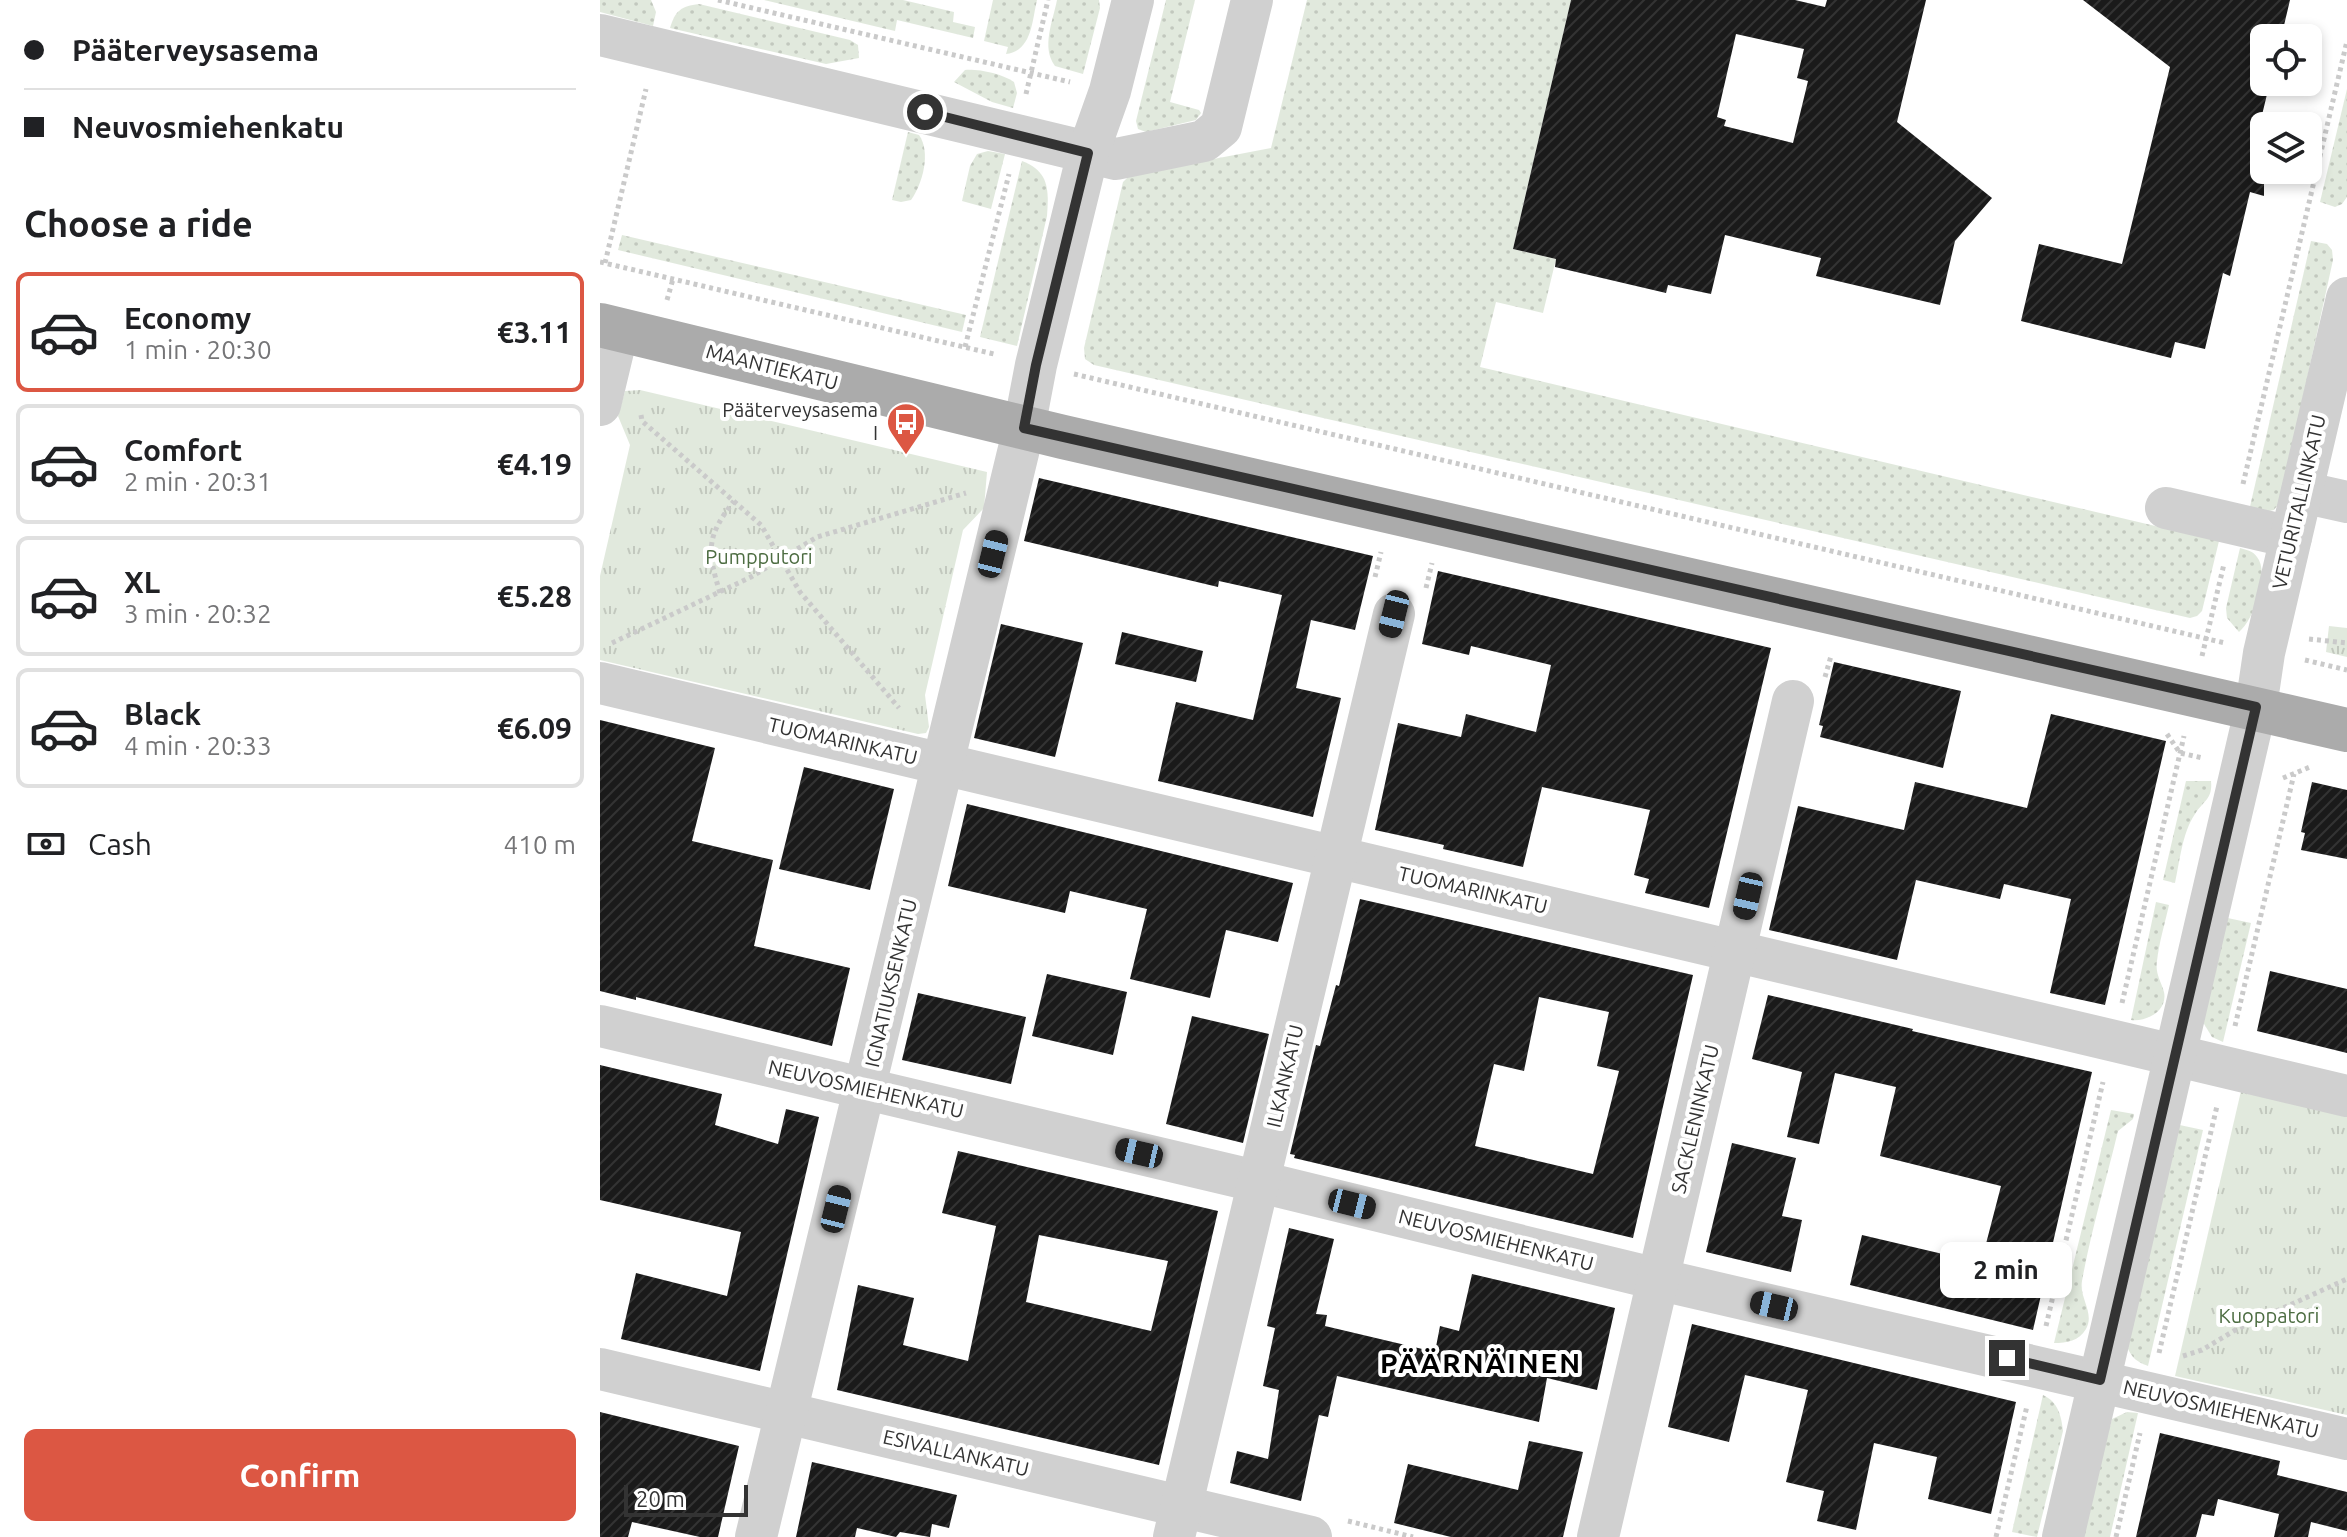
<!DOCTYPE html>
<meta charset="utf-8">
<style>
:root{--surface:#fff;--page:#f2f2f2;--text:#202124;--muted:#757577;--line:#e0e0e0;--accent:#dc5743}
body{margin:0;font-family:Ubuntu,sans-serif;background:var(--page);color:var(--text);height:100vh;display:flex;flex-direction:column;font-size:30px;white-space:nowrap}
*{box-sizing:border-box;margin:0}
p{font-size:26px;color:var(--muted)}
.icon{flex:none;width:44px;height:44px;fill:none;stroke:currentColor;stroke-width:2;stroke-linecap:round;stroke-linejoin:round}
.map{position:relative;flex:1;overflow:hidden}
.sheet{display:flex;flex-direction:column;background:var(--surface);width:600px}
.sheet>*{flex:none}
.guide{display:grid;align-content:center;height:176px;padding:0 24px;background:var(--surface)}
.tools{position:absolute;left:1650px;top:24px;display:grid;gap:16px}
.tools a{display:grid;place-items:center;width:72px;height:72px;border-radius:12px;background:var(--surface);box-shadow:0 4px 12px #0003;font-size:40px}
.scale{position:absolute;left:24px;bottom:20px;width:124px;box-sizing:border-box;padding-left:8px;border:4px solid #333;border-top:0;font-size:22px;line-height:28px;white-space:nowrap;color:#333;-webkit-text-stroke:6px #fff;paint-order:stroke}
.end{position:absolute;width:36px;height:36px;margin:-18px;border:10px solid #333;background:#fff;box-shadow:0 0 0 4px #fff}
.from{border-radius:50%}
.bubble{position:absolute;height:56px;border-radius:12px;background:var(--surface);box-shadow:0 4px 12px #0003;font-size:26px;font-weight:600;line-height:56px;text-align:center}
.car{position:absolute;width:24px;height:48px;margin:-24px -12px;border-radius:10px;box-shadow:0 0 6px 2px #0007;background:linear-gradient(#222 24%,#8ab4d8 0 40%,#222 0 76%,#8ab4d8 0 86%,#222 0)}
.guide b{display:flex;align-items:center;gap:28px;height:76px;font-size:30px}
.guide b+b{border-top:2px solid var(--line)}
.guide i{width:20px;height:20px;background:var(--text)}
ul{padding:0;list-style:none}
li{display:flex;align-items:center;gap:24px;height:120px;margin:0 16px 12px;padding:0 8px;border:4px solid var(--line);border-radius:12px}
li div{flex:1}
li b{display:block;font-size:30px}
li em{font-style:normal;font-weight:600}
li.active{border-color:var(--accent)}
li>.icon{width:72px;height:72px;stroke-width:1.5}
h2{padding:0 24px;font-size:36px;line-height:96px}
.pay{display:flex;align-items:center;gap:20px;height:88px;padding:0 24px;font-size:30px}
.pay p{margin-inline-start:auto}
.action{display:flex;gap:16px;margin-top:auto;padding:16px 24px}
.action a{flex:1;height:92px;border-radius:12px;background:var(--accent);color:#fff;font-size:32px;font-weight:600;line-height:92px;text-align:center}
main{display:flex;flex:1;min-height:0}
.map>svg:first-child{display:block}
</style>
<main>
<section class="sheet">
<div class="guide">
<b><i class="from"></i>Pääterveysasema</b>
<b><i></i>Neuvosmiehenkatu</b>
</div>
<h2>Choose a ride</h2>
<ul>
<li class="active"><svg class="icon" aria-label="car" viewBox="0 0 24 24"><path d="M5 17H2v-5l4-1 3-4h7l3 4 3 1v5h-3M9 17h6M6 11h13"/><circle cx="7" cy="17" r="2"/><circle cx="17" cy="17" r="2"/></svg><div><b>Economy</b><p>1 min · 20:30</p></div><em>€3.11</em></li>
<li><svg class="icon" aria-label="car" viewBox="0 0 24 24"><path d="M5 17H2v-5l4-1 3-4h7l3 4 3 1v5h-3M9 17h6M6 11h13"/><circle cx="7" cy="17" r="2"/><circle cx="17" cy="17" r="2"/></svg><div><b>Comfort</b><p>2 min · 20:31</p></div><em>€4.19</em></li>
<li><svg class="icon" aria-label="car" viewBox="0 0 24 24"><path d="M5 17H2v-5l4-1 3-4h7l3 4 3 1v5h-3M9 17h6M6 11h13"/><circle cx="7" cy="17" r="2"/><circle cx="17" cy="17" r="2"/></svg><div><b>XL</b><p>3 min · 20:32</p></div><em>€5.28</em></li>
<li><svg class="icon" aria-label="car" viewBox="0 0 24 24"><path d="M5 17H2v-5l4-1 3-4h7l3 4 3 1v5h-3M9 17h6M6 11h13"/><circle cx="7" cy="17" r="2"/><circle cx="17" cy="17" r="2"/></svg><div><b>Black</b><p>4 min · 20:33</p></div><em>€6.09</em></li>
</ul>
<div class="pay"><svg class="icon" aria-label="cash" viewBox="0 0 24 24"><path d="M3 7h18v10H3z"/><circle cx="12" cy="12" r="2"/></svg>Cash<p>410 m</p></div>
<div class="action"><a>Confirm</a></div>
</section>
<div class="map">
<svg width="1747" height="1537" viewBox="0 0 1747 1537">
<defs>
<pattern id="grass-dots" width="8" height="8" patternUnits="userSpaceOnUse" patternTransform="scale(2)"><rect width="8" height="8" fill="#e1e9dd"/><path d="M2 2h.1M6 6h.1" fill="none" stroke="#c2c8be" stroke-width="1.8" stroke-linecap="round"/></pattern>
<pattern id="park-tufts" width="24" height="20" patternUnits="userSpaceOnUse" patternTransform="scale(2)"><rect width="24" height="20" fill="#e1e9dd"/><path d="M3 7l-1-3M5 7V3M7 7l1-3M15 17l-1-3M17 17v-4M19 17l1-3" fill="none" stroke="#c2c8be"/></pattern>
<pattern id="building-hatch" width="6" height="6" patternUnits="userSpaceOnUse" patternTransform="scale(2)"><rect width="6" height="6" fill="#1a1a1a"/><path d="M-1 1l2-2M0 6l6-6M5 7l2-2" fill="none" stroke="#333"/></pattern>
</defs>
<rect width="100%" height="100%" fill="#fff"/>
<g fill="url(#grass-dots)">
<path d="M0,0H51L56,12L53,26L0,12Z"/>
<path d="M164,0H303L354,12L353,22L375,27L373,38L297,20L295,31Z"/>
<path d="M393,0H437C432,21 432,51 406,54L408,47L384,41Z"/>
<path d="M457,0H499L500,8L483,74L455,66C441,47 453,21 457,0Z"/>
<path d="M566,0H595L570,102L599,110L601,113L596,120L546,132L538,129L536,121Z"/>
<path d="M707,0H971L913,249L956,259L943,313L896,302L880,367L1619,541L1602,611L1597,616L1590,618L494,365L485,359L484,348L523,182L530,175L671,148Z"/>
<path d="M99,4L250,40L258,45L259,58L226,64L70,28C75,11 81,6 99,4Z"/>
<path d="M365,70C380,69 402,74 414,82L417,93L413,108L392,102L354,82Z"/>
<path d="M1747,89V197L1742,204L1735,207L1720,202Z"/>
<path d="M308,132L319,135C331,152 323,183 311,200L301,202L292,200Z"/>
<path d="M388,151L405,154L391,209L362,201L370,166L377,154Z"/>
<path d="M422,161C449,171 449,190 447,216L417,346L380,337Z"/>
<path d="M22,235L366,315L362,332L18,250Z"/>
<path d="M1711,241L1727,244L1732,250L1733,260L1680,502L1674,510L1659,513L1649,511Z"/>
<path d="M1640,548C1647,550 1653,551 1657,557C1670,573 1654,620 1639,632L1627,618L1626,608Z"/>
<path d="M1586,781H1611C1613,799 1603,801 1595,814C1582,833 1580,861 1575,883L1563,880Z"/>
<path d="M1556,902L1569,905C1565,923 1559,943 1557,961C1555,974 1561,981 1564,992C1568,1011 1546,1022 1531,1020Z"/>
<path d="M1623,917L1651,923L1623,1042L1612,1037L1601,1019Z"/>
<path d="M1511,1110L1534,1114L1533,1119L1518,1131C1506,1181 1491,1231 1482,1281C1479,1298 1495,1313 1486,1329C1479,1341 1467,1343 1454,1343Z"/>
<path d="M1575,1124L1603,1130L1548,1366C1535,1361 1531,1357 1526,1344Z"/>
<path d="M1443,1395C1458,1402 1461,1415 1463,1431L1437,1537L1412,1532Z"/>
<path d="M1527,1412L1538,1413L1510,1537H1479L1512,1419Z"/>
</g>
<g fill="url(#park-tufts)">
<path d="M40,390L387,472L384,508L363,530L325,695L329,727L326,733L318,734L0,660V576L30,445L18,416L25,391Z"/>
<path d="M1729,626L1747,628V657L1726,652Z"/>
<path d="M1641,1091L1747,1115V1415L1575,1376Z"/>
</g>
<g fill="url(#building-hatch)" fill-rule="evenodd">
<path d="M971,0H1195L1225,7L1227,0H1326L1297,122L1392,198L1355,241L1340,305L1216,276L1221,258L1125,235L1111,294L1068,285L1066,293L955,267L956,259L913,249ZM1136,34L1204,49L1197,78L1208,81L1193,143L1124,126L1126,120L1117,117Z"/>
<path d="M1483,0H1690L1681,38H1664V82H1670L1654,148L1664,150V196L1650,192L1630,276L1623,273L1605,349L1575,342L1571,358L1421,321L1439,244L1522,264L1570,67Z"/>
<path d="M439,478L773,556L755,630L711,620L696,688L741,698L713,817L558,781L576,702L653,720L682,595L619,581L618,587L424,541Z"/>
<path d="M838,571L1171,648L1109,908L1045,893L1049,879L1034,875L1050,810L942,787L923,867L843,849L844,845L775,830L798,723L861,737L866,714L936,732L951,665L871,646L869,655L822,644Z"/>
<path d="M401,624L483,643L455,757L374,738Z"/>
<path d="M522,632L603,651L596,682L515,664Z"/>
<path d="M1234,662L1361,691L1343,768L1220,737L1223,726L1219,725Z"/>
<path d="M1451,714L1566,741L1505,1005L1450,993L1471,899L1404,884L1400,899L1316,880L1297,960L1169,930L1198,806L1304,830L1315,782L1427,808Z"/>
<path d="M0,720L115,748L92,841L173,860L154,946L250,968L232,1046L36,997V1000L0,991Z"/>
<path d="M204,767L294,789L270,890L179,869Z"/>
<path d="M1712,782L1747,790V859L1701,850L1705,833L1701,832Z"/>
<path d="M367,804L693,883L678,942L626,930L610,998L530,979L547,909L470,891L465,913L348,886Z"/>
<path d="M760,899L1093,975L1033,1238L694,1158L695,1155L690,1154L716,1045L720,1046L736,985L739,986ZM939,997L1009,1012L997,1066L1019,1071L993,1174L875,1146L894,1064L924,1071Z"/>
<path d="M1670,971L1747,989V1053L1657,1031Z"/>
<path d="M447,974L527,992L513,1055L432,1036Z"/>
<path d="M318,993L426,1017L411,1084L302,1060Z"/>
<path d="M1168,995L1313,1029L1312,1031L1492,1072L1433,1330L1250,1285L1262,1235L1381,1263L1401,1186L1280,1156L1296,1087L1235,1073L1219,1144L1187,1137L1202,1072L1152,1059Z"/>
<path d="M592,1016L669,1034L643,1143L566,1124Z"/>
<path d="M0,1065L122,1094L115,1125L178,1144L186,1109L219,1117L160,1371L21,1339L36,1273L127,1296L141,1232L0,1200Z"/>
<path d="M1132,1143L1196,1158L1182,1216L1202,1220L1191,1272L1106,1252Z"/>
<path d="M358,1151L618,1211L559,1465L237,1390L258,1285L314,1298L303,1345L368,1361L396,1226L342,1213ZM439,1235L568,1261L551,1331L426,1302Z"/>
<path d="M689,1228L734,1239L716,1314L727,1315L725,1326L835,1352L840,1326L859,1331L872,1274L1015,1308L997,1390L947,1378L939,1422L737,1376L728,1417L719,1415L701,1501L630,1483L637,1451L668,1459L679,1390L663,1386L675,1328L667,1326Z"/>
<path d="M1092,1324L1416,1402L1391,1514L1328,1499L1337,1457L1274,1443L1256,1530L1217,1521L1224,1491L1186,1482L1208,1390L1145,1375L1129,1442L1068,1427Z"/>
<path d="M0,1412L139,1446L118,1537H100L32,1522L28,1537H0Z"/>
<path d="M1560,1433L1680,1461L1677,1475L1747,1492V1531L1711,1522L1708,1537H1674L1679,1514L1618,1499L1614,1516L1602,1514L1596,1537H1536Z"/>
<path d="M929,1441L983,1452L963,1537H851L794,1523L808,1464L918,1490Z"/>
<path d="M212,1462L357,1495L349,1528L332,1524L330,1537L300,1532L296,1537L257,1528L255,1537H196Z"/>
</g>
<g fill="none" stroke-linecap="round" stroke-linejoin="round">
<g stroke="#cacaca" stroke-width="5" stroke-dasharray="4 4" stroke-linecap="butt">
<path d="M118,0L470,82"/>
<path d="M426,94L448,0"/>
<path d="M0,262L394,354"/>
<path d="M5,263L46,89"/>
<path d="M67,300L73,279"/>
<path d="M365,347L409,174"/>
<path d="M474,374L1625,643"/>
<path d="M41,415L42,421L161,525L200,592L299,708"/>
<path d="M1643,484L1747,41"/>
<path d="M775,577L781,552"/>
<path d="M826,588L832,563"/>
<path d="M120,593C107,550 106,537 134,501"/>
<path d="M1709,639L1747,643"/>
<path d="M12,643L151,577L217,537L366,493"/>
<path d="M1602,656L1624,564"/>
<path d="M1705,660L1747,670"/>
<path d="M1225,677L1231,656"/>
<path d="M1567,734L1580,753L1603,758"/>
<path d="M1683,778L1710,767"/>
<path d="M1522,1003L1584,736"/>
<path d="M1635,1026L1694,774"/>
<path d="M1446,1326L1503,1082"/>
<path d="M1559,1353L1617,1106"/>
<path d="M1583,1356L1602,1350L1637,1329L1747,1279"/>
<path d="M748,1521L813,1537"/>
<path d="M1396,1537L1427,1406"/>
<path d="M1516,1537L1540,1433"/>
</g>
<g stroke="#d0d0d0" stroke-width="42">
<path d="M0,35L516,159L604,141L621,127L652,0"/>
<path d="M0,405L18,330"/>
<path d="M1702,492L1747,502"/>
<path d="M1566,508L1691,537"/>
<path d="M0,683L1747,1096"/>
<path d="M0,1026L660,1182L1057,1279L1747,1439"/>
<path d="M0,1369L711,1537"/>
<path d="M156,1537L424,428L436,365L488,153L510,91L533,0"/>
<path d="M574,1537L794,614"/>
<path d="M998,1537L1193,701"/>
<path d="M1463,1537L1656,707L1664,653L1747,298"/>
</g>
<path stroke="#ababab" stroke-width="44" d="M0,325L463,437L1747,730"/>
</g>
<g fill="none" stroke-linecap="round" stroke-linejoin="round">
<path stroke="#333" stroke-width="10" d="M325,112L488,153L436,365L424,428L1656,707L1500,1380L1407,1358"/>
</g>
<defs>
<g id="bus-pin" transform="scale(2)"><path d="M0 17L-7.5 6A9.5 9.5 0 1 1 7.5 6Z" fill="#dc5743" stroke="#fff"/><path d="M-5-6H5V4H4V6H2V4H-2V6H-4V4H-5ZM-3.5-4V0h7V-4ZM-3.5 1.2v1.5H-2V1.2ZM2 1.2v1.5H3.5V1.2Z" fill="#fff"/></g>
</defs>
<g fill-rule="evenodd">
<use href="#bus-pin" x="306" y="422"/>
</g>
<g text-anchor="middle" stroke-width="8" stroke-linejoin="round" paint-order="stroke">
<g font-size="20" fill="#333" stroke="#fff">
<text transform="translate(172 367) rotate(14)" y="7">MAANTIEKATU</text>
<text transform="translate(1699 502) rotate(-77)" y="7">VETURITALLINKATU</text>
<text transform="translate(243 741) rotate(13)" y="7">TUOMARINKATU</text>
<text transform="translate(873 890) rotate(13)" y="7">TUOMARINKATU</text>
<text transform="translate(291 983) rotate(-77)" y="7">IGNATIUKSENKATU</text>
<text transform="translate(685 1076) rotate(-77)" y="7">ILKANKATU</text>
<text transform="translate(266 1089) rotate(13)" y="7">NEUVOSMIEHENKATU</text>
<text transform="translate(1095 1119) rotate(-77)" y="7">SACKLENINKATU</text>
<text transform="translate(896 1240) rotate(14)" y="7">NEUVOSMIEHENKATU</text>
<text transform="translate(1621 1409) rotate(13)" y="7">NEUVOSMIEHENKATU</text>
<text transform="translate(356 1453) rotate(13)" y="7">ESIVALLANKATU</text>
</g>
<g font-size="20" fill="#333" stroke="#fff" text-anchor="end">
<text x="278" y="417">Pääterveysasema<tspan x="278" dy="23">I</tspan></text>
</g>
<g font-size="20" fill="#4d6d42" stroke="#fff">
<text x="159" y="564">Pumpputori</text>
<text x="1669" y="1323">Kuoppatori</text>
</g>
<g font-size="28" font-weight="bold" letter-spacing="2" fill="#000" stroke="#fff">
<text x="881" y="1373">PÄÄRNÄINEN</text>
</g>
</g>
</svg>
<div class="tools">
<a><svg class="icon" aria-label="locate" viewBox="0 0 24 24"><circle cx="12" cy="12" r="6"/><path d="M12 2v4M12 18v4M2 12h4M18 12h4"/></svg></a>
<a><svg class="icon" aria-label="layers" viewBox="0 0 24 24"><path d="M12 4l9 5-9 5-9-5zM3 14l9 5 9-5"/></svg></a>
</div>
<div class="scale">20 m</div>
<i class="end from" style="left:325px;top:112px"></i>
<i class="end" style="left:1407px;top:1358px"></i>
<div class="bubble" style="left:1340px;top:1242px;width:132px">2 min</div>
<i class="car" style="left:393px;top:554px;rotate:14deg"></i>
<i class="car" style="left:794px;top:614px;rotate:194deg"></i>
<i class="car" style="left:1148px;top:896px;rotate:193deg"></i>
<i class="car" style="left:539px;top:1153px;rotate:283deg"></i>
<i class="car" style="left:752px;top:1204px;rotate:104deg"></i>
<i class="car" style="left:236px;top:1209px;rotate:14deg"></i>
<i class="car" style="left:1174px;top:1306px;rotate:283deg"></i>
</div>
</main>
